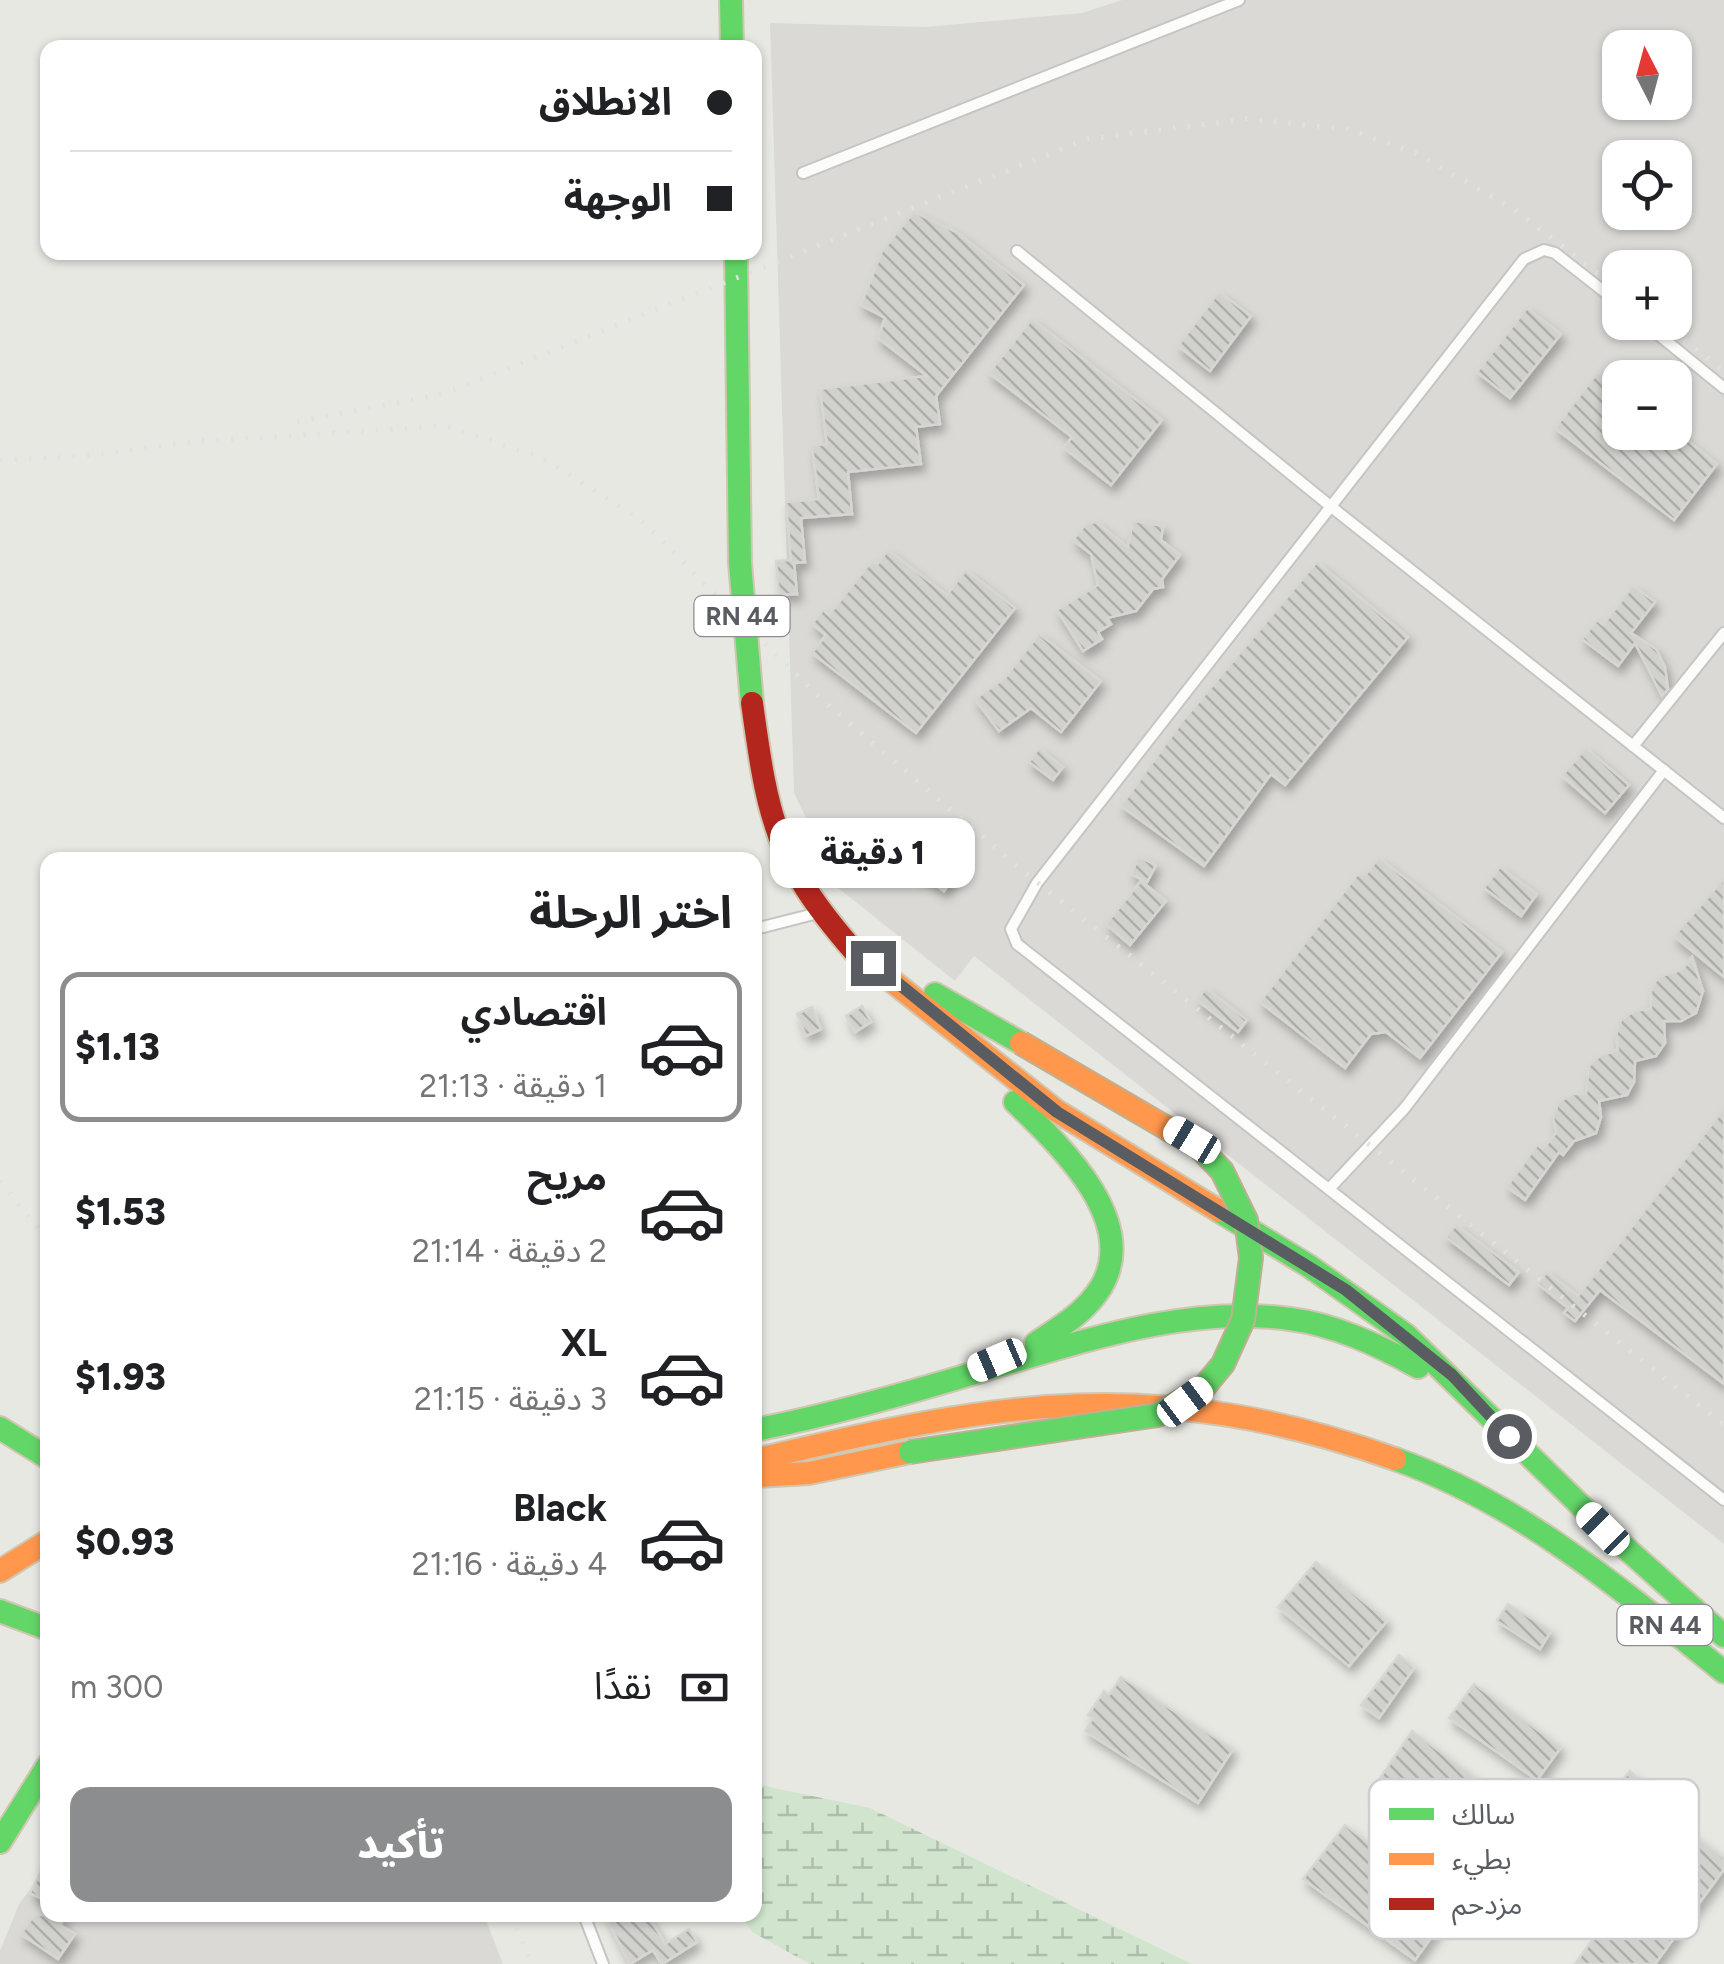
<!DOCTYPE html>
<html lang="ar">
<meta charset="utf-8">
<style>
:root{--surface:#fff;--page:#f6f6f6;--text:#202124;--muted:#757577;--line:#e0e0e0;--accent:#8b8d8e}
body{margin:0;font-family:Figtree,"Noto Sans Arabic",sans-serif;background:var(--page);color:var(--text);direction:rtl;height:100vh;display:flex;flex-direction:column;font-size:38px;white-space:nowrap}
*{box-sizing:border-box;margin:0}
p{font-size:32px;color:var(--muted)}
.icon{flex:none;width:55px;height:55px;fill:none;stroke:currentColor;stroke-width:2;stroke-linecap:round;stroke-linejoin:round}
.map{position:relative;flex:1;overflow:hidden;direction:ltr}
.details{position:absolute;left:40px;top:852px;width:722px;height:1070px;display:flex;flex-direction:column;background:var(--surface);border-radius:20px;box-shadow:0 2px 8px #0004;direction:rtl}
.details>*{flex:none}
.top-card{position:absolute;left:40px;top:40px;width:722px;height:220px;border-radius:20px;box-shadow:0 2px 8px #0004;direction:rtl;display:grid;align-content:center;height:220px;padding:0 30px;background:var(--surface)}
.needle{width:65px;rotate:354deg}
.tools{position:absolute;left:1602px;top:30px;display:grid;gap:20px}
.tools a{display:grid;place-items:center;width:90px;height:90px;border-radius:20px;background:var(--surface);box-shadow:0 2px 8px #0004;font-size:50px}
.end{position:absolute;width:45px;height:45px;margin:-22px;border:12px solid #595c61;background:#fff;box-shadow:0 0 0 5px #fff}
.from{border-radius:50%}
.bubble{position:absolute;height:70px;border-radius:20px;background:var(--surface);box-shadow:0 2px 8px #0004;font-size:32px;font-weight:800;line-height:70px;text-align:center;direction:rtl}
.car{position:absolute;width:30px;height:60px;margin:-30px -15px;border-radius:12px;box-shadow:0 0 8px 2px #0007;background:linear-gradient(#fff 24%,#345 0 40%,#fff 0 76%,#345 0 86%,#fff 0)}
.top-card b{display:flex;align-items:center;gap:35px;height:95px;font-size:38px}
.top-card b+b{border-top:2px solid var(--line)}
.top-card i{width:25px;height:25px;background:var(--text)}
ul{padding:0;list-style:none}
li{display:flex;align-items:center;gap:30px;height:150px;margin:0 20px 15px;padding:0 10px;border:5px solid transparent;border-radius:20px}
li div{flex:1}
li b{display:block;font-size:38px}
li em{font-style:normal;font-weight:800}
li.current{border-color:var(--accent)}
li>.icon{width:90px;height:90px;stroke-width:1.5}
h2{padding:0 30px;font-size:45px;line-height:120px}
.pay{display:flex;align-items:center;gap:25px;height:110px;padding:0 30px;font-size:38px}
.pay p{margin-inline-start:auto}
.action{display:flex;gap:20px;margin-top:auto;padding:20px 30px}
.action a{flex:1;height:115px;border-radius:20px;background:var(--accent);color:#fff;font-size:40px;font-weight:800;line-height:115px;text-align:center}
.map>svg:first-child{display:block}
</style>
<div class="map">
<svg width="1724" height="1964" viewBox="0 0 1724 1964">
<defs>
<pattern id="wetland-marsh" width="20" height="14" patternUnits="userSpaceOnUse" patternTransform="scale(2.5)"><rect width="20" height="14" fill="#d1e5ce"/><path d="M1 5h8M5 5V1M11 12h8M15 12V8" fill="none" stroke="#adbdab"/></pattern>
<pattern id="building-back-hatch" width="6" height="6" patternUnits="userSpaceOnUse" patternTransform="scale(2.5)"><rect width="6" height="6" fill="#d1d1cd"/><path d="M-1 5l2 2M0 0l6 6M5-1l2 2" fill="none" stroke="#adadaa"/></pattern>
<filter id="shadow"><feDropShadow dx="4" dy="7" stdDeviation="5" flood-color="#0004"/></filter>
</defs>
<rect width="100%" height="100%" fill="#e8e8e3"/>
<g fill="#dbd9d6" fill-rule="evenodd">
<path d="M1122,0H1724V1544L974,956L955,981L818,872L826,833L807,820L794,793L770,23L924,27L1082,13ZM1620,48H1675V102H1620ZM1620,158H1675V212H1620ZM1620,268H1675V322H1620ZM1620,378H1675V432H1620Z"/>
<path d="M47,1867L48,1915H484L503,1964H0V1951L19,1904Z"/>
</g>
<path fill="url(#wetland-marsh)" d="M755,1784L870,1808L1192,1964H810L752,1932L740,1915H755Z"/>
<g fill="url(#building-back-hatch)" stroke="#d8d6d2" stroke-width="2.5" filter="url(#shadow)">
<path d="M914,212L958,233L1024,285L936,396L940,424L916,427L921,464L848,472L852,514L801,518L805,562L794,563L797,594L779,595L776,561L791,560L786,502L819,499L812,446L827,444L820,389L927,376L878,338L885,318L861,305L882,251Z"/>
<path d="M1219,292L1251,316L1210,371L1178,346Z"/>
<path d="M1527,308L1561,334L1510,398L1477,372Z"/>
<path d="M1032,319L1162,420L1111,485L1064,448L1072,437L989,373Z"/>
<path d="M1598,372L1620,389V432H1677L1717,464L1674,520L1555,428Z"/>
<path d="M1133,521L1163,526L1161,540L1180,555L1162,579L1163,587L1153,589L1136,611L1107,618L1111,624L1098,632L1102,639L1083,651L1057,610L1098,585L1091,554L1073,540L1086,524L1096,522L1128,547Z"/>
<path d="M888,550L947,595L966,570L1015,608L916,733L812,653L826,635L812,624L823,610L829,615L872,561L877,565Z"/>
<path d="M1317,562L1408,637L1285,785L1271,774L1204,866L1121,806L1181,723Z"/>
<path d="M1633,586L1655,602L1631,633L1656,649L1665,667L1668,689L1662,696L1635,643L1618,666L1582,639L1597,620L1603,625Z"/>
<path d="M1039,634L1101,681L1061,732L1031,708L999,731L975,699L1005,678Z"/>
<path d="M1039,748L1063,767L1053,780L1029,762Z"/>
<path d="M1586,748L1629,785L1605,813L1562,776Z"/>
<path d="M924,854L955,876L944,891L912,868Z"/>
<path d="M1139,857L1156,865L1147,882L1131,874Z"/>
<path d="M1379,858L1502,952L1420,1058L1386,1032L1371,1034L1345,1068L1260,1002L1357,875L1366,874Z"/>
<path d="M1500,867L1537,894L1521,916L1484,888Z"/>
<path d="M1724,879V977L1674,936Z"/>
<path d="M1141,881L1166,901L1130,945L1106,924Z"/>
<path d="M1692,957L1703,991L1696,1013L1681,1021H1664L1665,1043L1656,1056L1635,1061L1634,1082L1627,1095L1599,1101L1601,1117L1596,1133L1574,1141L1563,1155L1559,1152L1525,1200L1507,1187L1537,1145L1543,1149L1556,1133L1553,1117L1559,1102L1573,1094H1586L1589,1066L1600,1056L1618,1050L1616,1035L1621,1020L1634,1011L1651,1009V991L1658,977L1682,970Z"/>
<path d="M1206,988L1247,1020L1238,1032L1197,1000Z"/>
<path d="M862,1006L871,1022L855,1032L846,1016Z"/>
<path d="M812,1007L821,1029L806,1036L797,1014Z"/>
<path d="M1724,1109V1384L1600,1290L1575,1321L1564,1313L1568,1308L1538,1284L1547,1272L1578,1296Z"/>
<path d="M1456,1225L1519,1272L1509,1285L1446,1237Z"/>
<path d="M1316,1562L1387,1621L1349,1666L1278,1607Z"/>
<path d="M1508,1604L1551,1631L1540,1649L1497,1621Z"/>
<path d="M1399,1655L1414,1668L1379,1718L1361,1705Z"/>
<path d="M1121,1677L1233,1749L1198,1803L1085,1731L1093,1718L1088,1715L1104,1691L1109,1695Z"/>
<path d="M1474,1684L1561,1747L1537,1780L1449,1718Z"/>
<path d="M1412,1731L1513,1806L1472,1863L1372,1790Z"/>
<path d="M1630,1771L1649,1788L1637,1801L1618,1785Z"/>
<path d="M1676,1822L1724,1858V1869L1655,1964H1575Z"/>
<path d="M1345,1825L1453,1907L1415,1960L1303,1879Z"/>
<path d="M48,1857V1902L30,1893Z"/>
<path d="M34,1915H66L60,1925L75,1934L58,1959L21,1934Z"/>
<path d="M605,1915H648L665,1944L689,1929L697,1942L662,1964L653,1950L630,1964Z"/>
</g>
<g fill="none" stroke-linecap="round" stroke-linejoin="round">
<g stroke="#c5c5c4" stroke-width="14">
<g id="lane">
<path d="M803,173L1239,0"/>
<path d="M1017,251L1329,505L1724,818"/>
<path d="M1620,304L1555,253L1544,250L1524,259L1037,883L1011,929L1017,944L1724,1500"/>
<path d="M1643,322L1724,388"/>
<path d="M1633,746L1724,633"/>
<path d="M755,929L814,914"/>
<path d="M1329,1189L1404,1109L1664,770"/>
<path d="M584,1915L603,1964"/>
</g>
</g>
<g stroke="#d0c7b2" stroke-width="26">
<g id="fast">
<path d="M731,0L732,48"/>
<path d="M736,252L740,563L752,703"/>
<path d="M935,994L1021,1043"/>
<path d="M1015,1102C1058,1144 1141,1220 1101,1287C1085,1313 1060,1327 1036,1343"/>
<path d="M1219,1211L1309,1266L1406,1335L1609,1533L1724,1636"/>
<path d="M0,1428L48,1458"/>
<path d="M755,1430C835,1414 913,1392 991,1368C1087,1340 1189,1305 1290,1319C1336,1325 1378,1345 1418,1367"/>
<path d="M1395,1459C1520,1503 1623,1591 1724,1672"/>
<path d="M0,1611L48,1629"/>
<path d="M0,1842L48,1765"/>
</g>
</g>
<g stroke="#d0c7b2" stroke-width="26">
<g id="slow">
<path d="M854,951L1055,1110L1219,1211"/>
<path d="M755,1460C996,1402 1154,1373 1395,1459"/>
<path d="M756,1476L809,1473L910,1452"/>
<path d="M0,1571L48,1541"/>
</g>
</g>
<g stroke="#d0c7b2" stroke-width="26">
<path id="jam" d="M752,703C768,819 775,860 854,951"/>
</g>
<use href="#lane" stroke="#fcfcfb" stroke-width="10"/>
<use href="#fast" stroke="#63d668" stroke-width="22"/>
<use href="#slow" stroke="#ff974d" stroke-width="22"/>
<use href="#jam" stroke="#b3261e" stroke-width="22"/>
<g stroke="#e1e1e0" stroke-width="5" stroke-dasharray="2.5 12" stroke-linecap="butt">
<path d="M1661,322L1724,371"/>
<path d="M297,422L446,393L1087,139L1245,119L1348,129L1415,153L1514,209L1620,291"/>
<path d="M202,441L447,426L540,457L639,518L820,698L1019,868L1724,1425"/>
<path d="M0,460L85,456L214,439"/>
<path d="M0,1181L48,1240"/>
<path d="M510,1915L532,1964"/>
</g>
<g stroke="#beb092" stroke-width="26" stroke-linecap="butt">
<path id="fast-bridge" d="M910,1452L1158,1415L1204,1387L1223,1364L1243,1320L1251,1258L1246,1220L1222,1171L1199,1147"/>
</g>
<g stroke="#beb092" stroke-width="26" stroke-linecap="butt">
<path id="slow-bridge" d="M1021,1043L1199,1147"/>
</g>
<use href="#fast-bridge" stroke="#63d668" stroke-width="22"/>
<use href="#slow-bridge" stroke="#ff974d" stroke-width="22"/>
</g>
<g fill="none" stroke-linecap="round" stroke-linejoin="round">
<path stroke="#595c61" stroke-width="12" d="M873,963L1057,1112L1346,1290L1452,1375L1509,1436"/>
</g>
<g text-anchor="middle" stroke-width="8" stroke-linejoin="round" paint-order="stroke">
<g fill="#fff" stroke="#8b8d90" stroke-width="2.5">
<rect x="694.5" y="596" width="95" height="40" rx="8"/>
<rect x="1617.5" y="1605" width="95" height="40" rx="8"/>
</g>
<g font-size="25" font-weight="bold" fill="#595c61">
<text x="742" y="625">RN 44</text>
<text x="1665" y="1634">RN 44</text>
</g>
</g>
<rect x="1369" y="1779" width="330" height="160" rx="15" fill="#fff" stroke="#cdced0" stroke-width="2.5"/>
<rect x="1389" y="1808" width="45" height="12" fill="#63d668"/>
<rect x="1389" y="1853" width="45" height="12" fill="#ff974d"/>
<rect x="1389" y="1898" width="45" height="12" fill="#b3261e"/>
<g font-size="28" fill="#595c61">
<text x="1452" y="1824">سالك</text>
<text x="1452" y="1869">بطيء</text>
<text x="1452" y="1914">مزدحم</text>
</g>
</svg>
<div class="tools">
<a><svg class="needle" viewBox="-14 -14 28 28"><path d="M0-13l5 13h-10z" fill="#e53935"/><path d="M0 13l5-13h-10z" fill="#757577"/></svg></a>
<a><svg class="icon" aria-label="locate" viewBox="0 0 24 24"><circle cx="12" cy="12" r="6"/><path d="M12 2v4M12 18v4M2 12h4M18 12h4"/></svg></a>
<a>+</a>
<a>−</a>
</div>
<i class="end from" style="left:1509px;top:1436px"></i>
<i class="end" style="left:873px;top:963px"></i>
<div class="bubble" style="left:770px;top:818px;width:205px">1 دقيقة</div>
<i class="car" style="left:1192px;top:1140px;rotate:301deg"></i>
<i class="car" style="left:997px;top:1360px;rotate:247deg"></i>
<i class="car" style="left:1185px;top:1402px;rotate:53deg"></i>
<i class="car" style="left:1603px;top:1529px;rotate:315deg"></i>
<div class="top-card">
<b><i class="from"></i>الانطلاق</b>
<b><i></i>الوجهة</b>
</div>
<section class="details">
<h2>اختر الرحلة</h2>
<ul>
<li class="current"><svg class="icon" aria-label="car" viewBox="0 0 24 24"><path d="M5 17H2v-5l4-1 3-4h7l3 4 3 1v5h-3M9 17h6M6 11h13"/><circle cx="7" cy="17" r="2"/><circle cx="17" cy="17" r="2"/></svg><div><b>اقتصادي</b><p>1 دقيقة · 21:13</p></div><em>$1.13</em></li>
<li><svg class="icon" aria-label="car" viewBox="0 0 24 24"><path d="M5 17H2v-5l4-1 3-4h7l3 4 3 1v5h-3M9 17h6M6 11h13"/><circle cx="7" cy="17" r="2"/><circle cx="17" cy="17" r="2"/></svg><div><b>مريح</b><p>2 دقيقة · 21:14</p></div><em>$1.53</em></li>
<li><svg class="icon" aria-label="car" viewBox="0 0 24 24"><path d="M5 17H2v-5l4-1 3-4h7l3 4 3 1v5h-3M9 17h6M6 11h13"/><circle cx="7" cy="17" r="2"/><circle cx="17" cy="17" r="2"/></svg><div><b>XL</b><p>3 دقيقة · 21:15</p></div><em>$1.93</em></li>
<li><svg class="icon" aria-label="car" viewBox="0 0 24 24"><path d="M5 17H2v-5l4-1 3-4h7l3 4 3 1v5h-3M9 17h6M6 11h13"/><circle cx="7" cy="17" r="2"/><circle cx="17" cy="17" r="2"/></svg><div><b>Black</b><p>4 دقيقة · 21:16</p></div><em>$0.93</em></li>
</ul>
<div class="pay"><svg class="icon" aria-label="cash" viewBox="0 0 24 24"><path d="M3 7h18v10H3z"/><circle cx="12" cy="12" r="2"/></svg>نقدًا<p>300 m</p></div>
<div class="action"><a>تأكيد</a></div>
</section>
</div>
